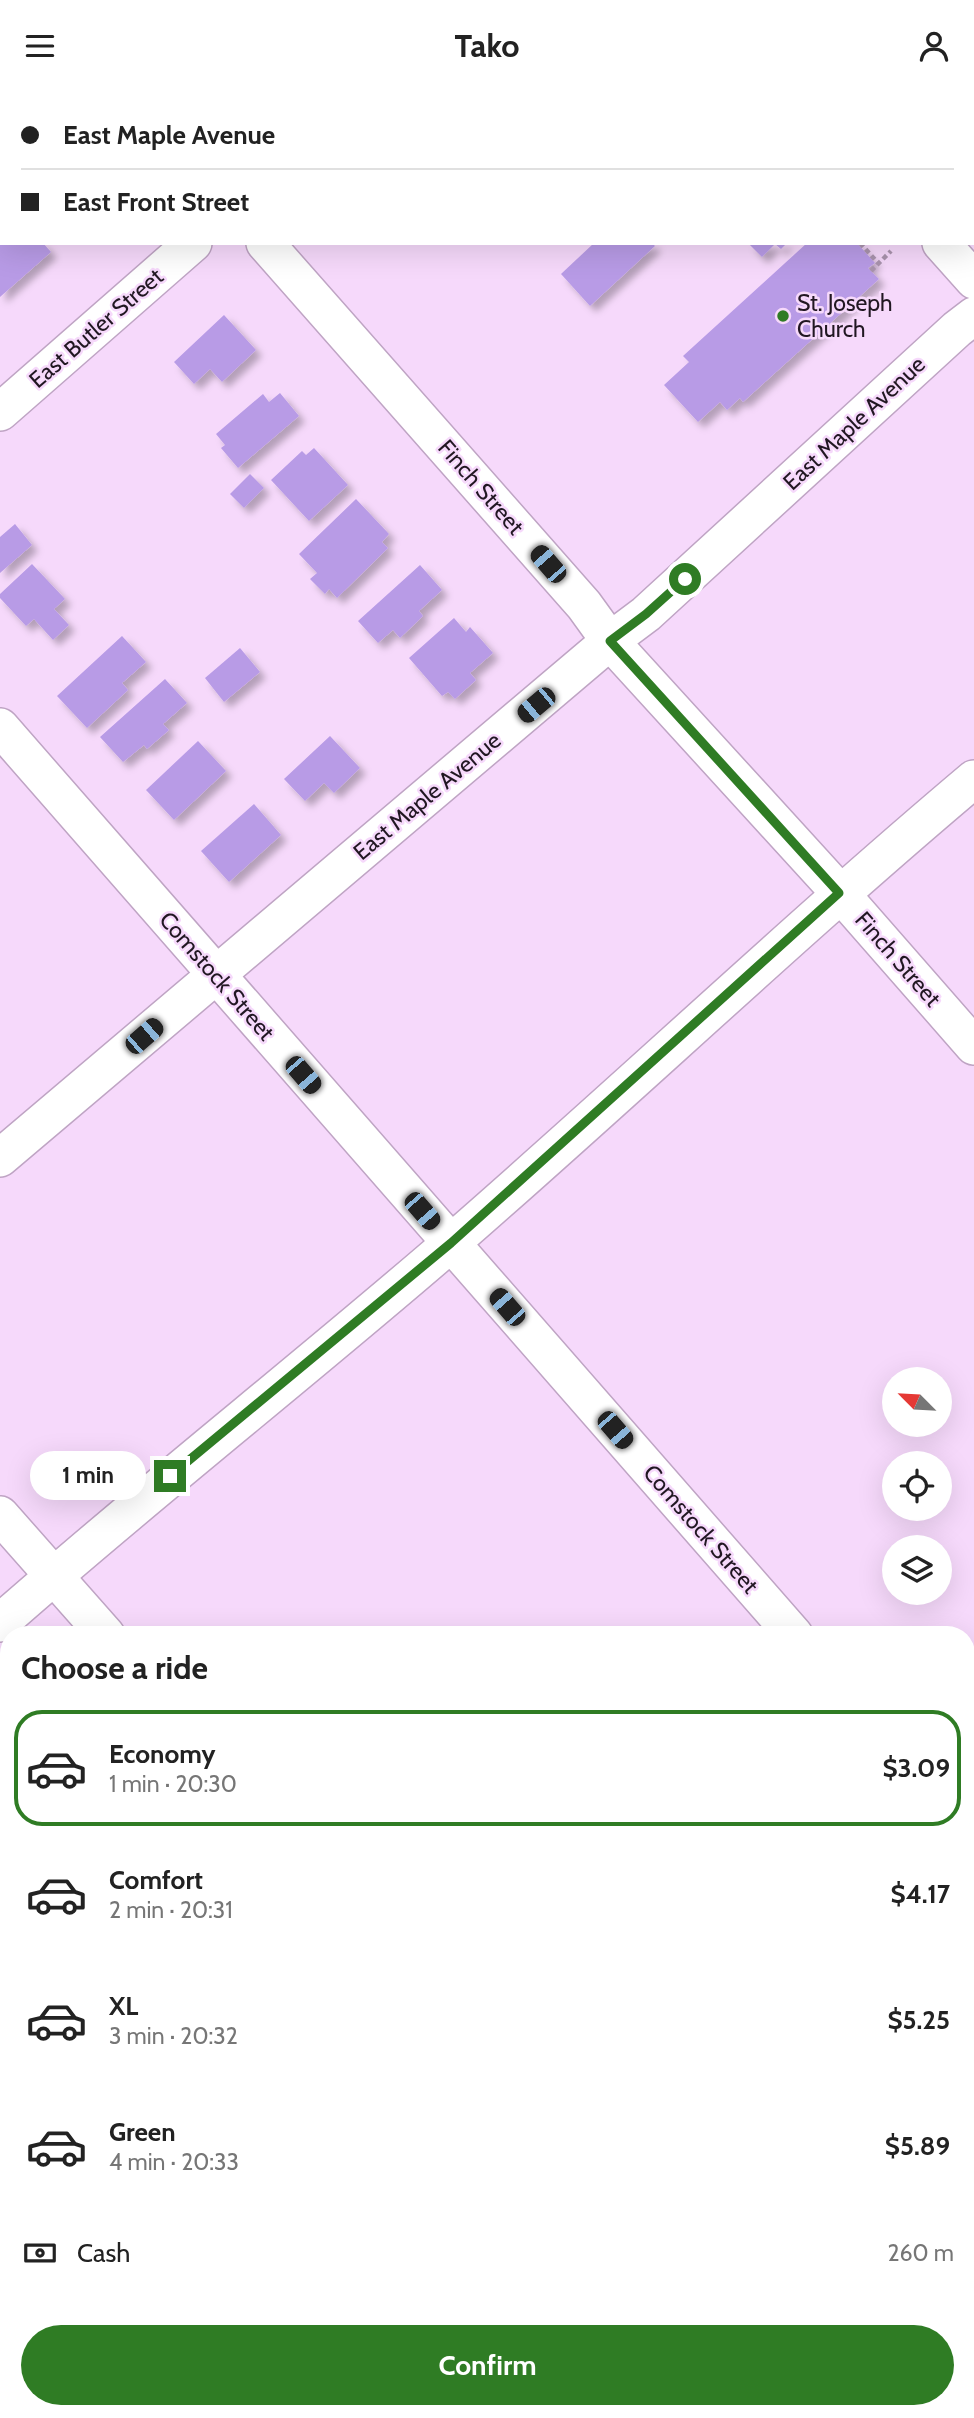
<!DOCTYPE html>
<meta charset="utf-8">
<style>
:root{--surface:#fff;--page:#f2f2f2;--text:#222;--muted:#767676;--line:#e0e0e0;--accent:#2f7c24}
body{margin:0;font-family:Cabin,sans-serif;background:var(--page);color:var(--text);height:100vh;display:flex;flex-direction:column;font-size:26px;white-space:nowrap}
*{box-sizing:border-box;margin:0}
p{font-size:23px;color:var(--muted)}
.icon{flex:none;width:38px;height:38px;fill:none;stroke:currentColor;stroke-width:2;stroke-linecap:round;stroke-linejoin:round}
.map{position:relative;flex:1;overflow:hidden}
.details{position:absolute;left:0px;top:1535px;width:975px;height:793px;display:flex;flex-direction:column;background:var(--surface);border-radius:28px 28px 0 0;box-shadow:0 7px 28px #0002}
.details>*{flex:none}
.top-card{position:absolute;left:0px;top:0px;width:975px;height:154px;box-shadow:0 7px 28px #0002;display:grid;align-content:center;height:154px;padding:0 21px;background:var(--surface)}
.needle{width:46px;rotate:294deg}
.controls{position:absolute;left:882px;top:1276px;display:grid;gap:14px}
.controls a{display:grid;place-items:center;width:70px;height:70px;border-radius:50%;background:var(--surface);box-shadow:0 7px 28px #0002;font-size:35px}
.end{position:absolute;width:32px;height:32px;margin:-16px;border:9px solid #2f7c24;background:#fff;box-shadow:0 0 0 4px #fff}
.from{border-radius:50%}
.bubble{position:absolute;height:49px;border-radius:24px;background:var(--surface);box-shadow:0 7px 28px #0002;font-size:23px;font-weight:700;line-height:49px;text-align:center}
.car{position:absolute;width:21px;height:42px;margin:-21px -10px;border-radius:9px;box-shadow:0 0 5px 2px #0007;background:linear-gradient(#222 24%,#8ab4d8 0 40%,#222 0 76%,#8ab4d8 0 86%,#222 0)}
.top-card b{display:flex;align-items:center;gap:24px;height:66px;font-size:26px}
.top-card b+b{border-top:2px solid var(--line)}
.top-card i{width:18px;height:18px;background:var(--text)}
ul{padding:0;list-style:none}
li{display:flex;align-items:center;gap:21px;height:116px;margin:0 14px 10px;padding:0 7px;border:4px solid transparent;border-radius:28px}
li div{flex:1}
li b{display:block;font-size:26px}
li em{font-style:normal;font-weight:700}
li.on{border-color:var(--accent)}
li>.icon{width:63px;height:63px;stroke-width:1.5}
h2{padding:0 21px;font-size:32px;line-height:84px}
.pay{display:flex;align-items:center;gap:18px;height:77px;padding:0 21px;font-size:26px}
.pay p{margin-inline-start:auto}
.cta{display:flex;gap:14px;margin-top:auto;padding:14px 21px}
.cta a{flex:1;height:80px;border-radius:42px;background:var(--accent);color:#fff;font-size:28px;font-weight:700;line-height:80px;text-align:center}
header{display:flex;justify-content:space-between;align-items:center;height:91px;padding:0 21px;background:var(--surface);font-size:32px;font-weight:700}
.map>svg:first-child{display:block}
</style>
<header><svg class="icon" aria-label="menu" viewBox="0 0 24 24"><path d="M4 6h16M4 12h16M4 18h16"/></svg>Tako<svg class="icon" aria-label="person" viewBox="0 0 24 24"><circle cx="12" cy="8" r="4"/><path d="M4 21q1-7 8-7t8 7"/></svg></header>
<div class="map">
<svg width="974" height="2327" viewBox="0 0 974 2327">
<defs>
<filter id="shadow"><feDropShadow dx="6" dy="6" stdDeviation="3.5" flood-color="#0004"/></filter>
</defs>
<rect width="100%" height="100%" fill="#f6d9fb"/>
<g fill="#b89be6" filter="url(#shadow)">
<path d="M0,152H43L51,161L0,206Z"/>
<path d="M594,152H652L655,155L590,215L561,183Z"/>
<path d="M748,152H787L781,158L775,153L762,166Z"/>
<path d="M807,152H857L875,172L868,177L879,188L743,311L740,307L727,319L720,311L698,331L664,294L689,271L683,265Z"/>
<path d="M224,224L256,259L222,291L210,278L194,293L174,271Z"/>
<path d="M280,302L299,325L238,377L221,357L225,354L216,343L263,303L269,311Z"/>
<path d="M314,357L348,394L309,430L271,389L302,360L306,364Z"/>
<path d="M250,383L264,397L244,417L230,403Z"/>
<path d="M356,408L389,443L382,451L388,457L337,507L329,498L325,503L310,488L317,482L299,463Z"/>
<path d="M15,433L32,454L0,482V446Z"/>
<path d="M32,473L65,508L54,518L69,534L53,549L34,528L26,535L0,507V503Z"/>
<path d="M420,474L442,499L419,520L423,525L400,547L393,539L378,552L358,530Z"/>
<path d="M454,527L466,541L470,536L493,562L470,582L476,589L455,608L448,601L442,605L409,567Z"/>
<path d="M122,545L146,571L122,592L128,599L87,637L57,605Z"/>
<path d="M240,557L260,581L224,611L205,587Z"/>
<path d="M165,588L187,612L163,633L169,639L147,658L144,654L123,671L100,646Z"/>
<path d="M330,645L360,677L334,702L324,692L305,710L284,688Z"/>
<path d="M198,650L226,680L174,729L146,699Z"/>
<path d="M254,713L281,744L229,791L201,760Z"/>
<path d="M0,2010L9,2020V2059L0,2067Z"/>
</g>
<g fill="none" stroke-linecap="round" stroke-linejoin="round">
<g stroke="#bfa4c4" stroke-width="40">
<g id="street">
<path d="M131,0L133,2"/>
<path d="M807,0L808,2"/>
<path d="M369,2L371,0"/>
<path d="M265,152L584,514L610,550L840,802L974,955"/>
<path d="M941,152L974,189"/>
<path d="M0,321L193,152"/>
<path d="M0,636L794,1544"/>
<path d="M0,1067L610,550L646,523L957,238L974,225"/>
<path d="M0,1424L106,1544"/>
<path d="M0,1532C147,1402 302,1281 451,1152C627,999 796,838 974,688"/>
<path d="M966,1739L974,1748"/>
<path d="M966,1784L974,1777"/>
<path d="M0,2243L9,2252"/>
<path d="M67,2319L75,2327"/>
<path d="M950,2319L968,2327"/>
<path d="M343,2327L353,2319"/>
</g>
</g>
<g stroke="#a993ad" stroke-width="4.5" stroke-dasharray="5 3.5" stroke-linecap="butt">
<path d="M860,152L878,172"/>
<path d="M871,180L891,160"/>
</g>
<use href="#street" stroke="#fff" stroke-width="37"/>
</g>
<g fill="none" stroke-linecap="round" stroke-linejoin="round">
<path stroke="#2f7c24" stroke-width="9" d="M170,1385L451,1152L839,802L610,550L646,523L685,488"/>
</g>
<circle fill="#2f7c24" stroke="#f6d9fb" stroke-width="2.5" cx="783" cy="225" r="7"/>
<g text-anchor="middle" stroke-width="5" stroke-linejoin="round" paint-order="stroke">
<g font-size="23" fill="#211722" stroke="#f6d9fb" text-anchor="start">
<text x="797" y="220">St. Joseph<tspan x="797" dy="26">Church</tspan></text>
</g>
<g font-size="23" fill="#211722" stroke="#f6d9fb">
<text transform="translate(96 237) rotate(-41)" y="8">East Butler Street</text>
<text transform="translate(854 332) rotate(-43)" y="8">East Maple Avenue</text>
<text transform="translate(481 396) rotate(49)" y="8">Finch Street</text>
<text transform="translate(427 705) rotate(-40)" y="8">East Maple Avenue</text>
<text transform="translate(898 868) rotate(49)" y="8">Finch Street</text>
<text transform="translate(217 885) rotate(49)" y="8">Comstock Street</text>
<text transform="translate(701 1438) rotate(49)" y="8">Comstock Street</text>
</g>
</g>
</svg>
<div class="controls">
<a><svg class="needle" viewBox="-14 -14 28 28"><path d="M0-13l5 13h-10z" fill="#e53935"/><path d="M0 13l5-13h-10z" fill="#767676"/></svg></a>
<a><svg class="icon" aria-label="locate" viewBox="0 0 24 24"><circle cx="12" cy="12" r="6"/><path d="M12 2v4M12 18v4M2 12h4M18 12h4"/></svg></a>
<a><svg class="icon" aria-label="layers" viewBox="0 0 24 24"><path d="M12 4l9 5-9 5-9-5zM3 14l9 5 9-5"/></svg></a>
</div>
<i class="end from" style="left:685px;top:488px"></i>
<i class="end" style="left:170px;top:1385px"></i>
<div class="bubble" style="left:30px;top:1360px;width:116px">1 min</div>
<i class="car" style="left:548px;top:473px;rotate:319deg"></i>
<i class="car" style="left:536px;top:614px;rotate:230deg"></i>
<i class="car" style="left:144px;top:945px;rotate:49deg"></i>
<i class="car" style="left:303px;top:984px;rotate:139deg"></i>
<i class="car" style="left:422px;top:1120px;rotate:139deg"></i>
<i class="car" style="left:507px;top:1216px;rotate:319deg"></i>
<i class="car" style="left:615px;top:1339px;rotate:139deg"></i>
<div class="top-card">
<b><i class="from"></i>East Maple Avenue</b>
<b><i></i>East Front Street</b>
</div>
<section class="details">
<h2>Choose a ride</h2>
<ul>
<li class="on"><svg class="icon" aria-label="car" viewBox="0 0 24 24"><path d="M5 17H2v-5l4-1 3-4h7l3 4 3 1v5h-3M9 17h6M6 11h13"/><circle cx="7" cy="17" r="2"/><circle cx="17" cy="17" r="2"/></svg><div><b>Economy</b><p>1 min · 20:30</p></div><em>$3.09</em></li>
<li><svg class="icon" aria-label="car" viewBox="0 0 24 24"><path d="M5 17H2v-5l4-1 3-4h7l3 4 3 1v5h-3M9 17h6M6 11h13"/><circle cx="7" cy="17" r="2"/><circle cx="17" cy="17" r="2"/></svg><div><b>Comfort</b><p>2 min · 20:31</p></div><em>$4.17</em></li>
<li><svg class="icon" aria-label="car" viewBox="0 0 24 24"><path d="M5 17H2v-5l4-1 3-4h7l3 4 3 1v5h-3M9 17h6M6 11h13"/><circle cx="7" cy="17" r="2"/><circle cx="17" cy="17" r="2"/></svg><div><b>XL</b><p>3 min · 20:32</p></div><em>$5.25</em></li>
<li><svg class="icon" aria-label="car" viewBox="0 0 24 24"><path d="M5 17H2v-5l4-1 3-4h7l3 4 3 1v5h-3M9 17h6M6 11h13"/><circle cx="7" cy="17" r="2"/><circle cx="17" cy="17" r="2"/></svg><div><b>Green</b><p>4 min · 20:33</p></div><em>$5.89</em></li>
</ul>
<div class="pay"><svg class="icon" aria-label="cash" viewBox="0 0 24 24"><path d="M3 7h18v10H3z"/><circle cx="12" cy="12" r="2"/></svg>Cash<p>260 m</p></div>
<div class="cta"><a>Confirm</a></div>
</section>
</div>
